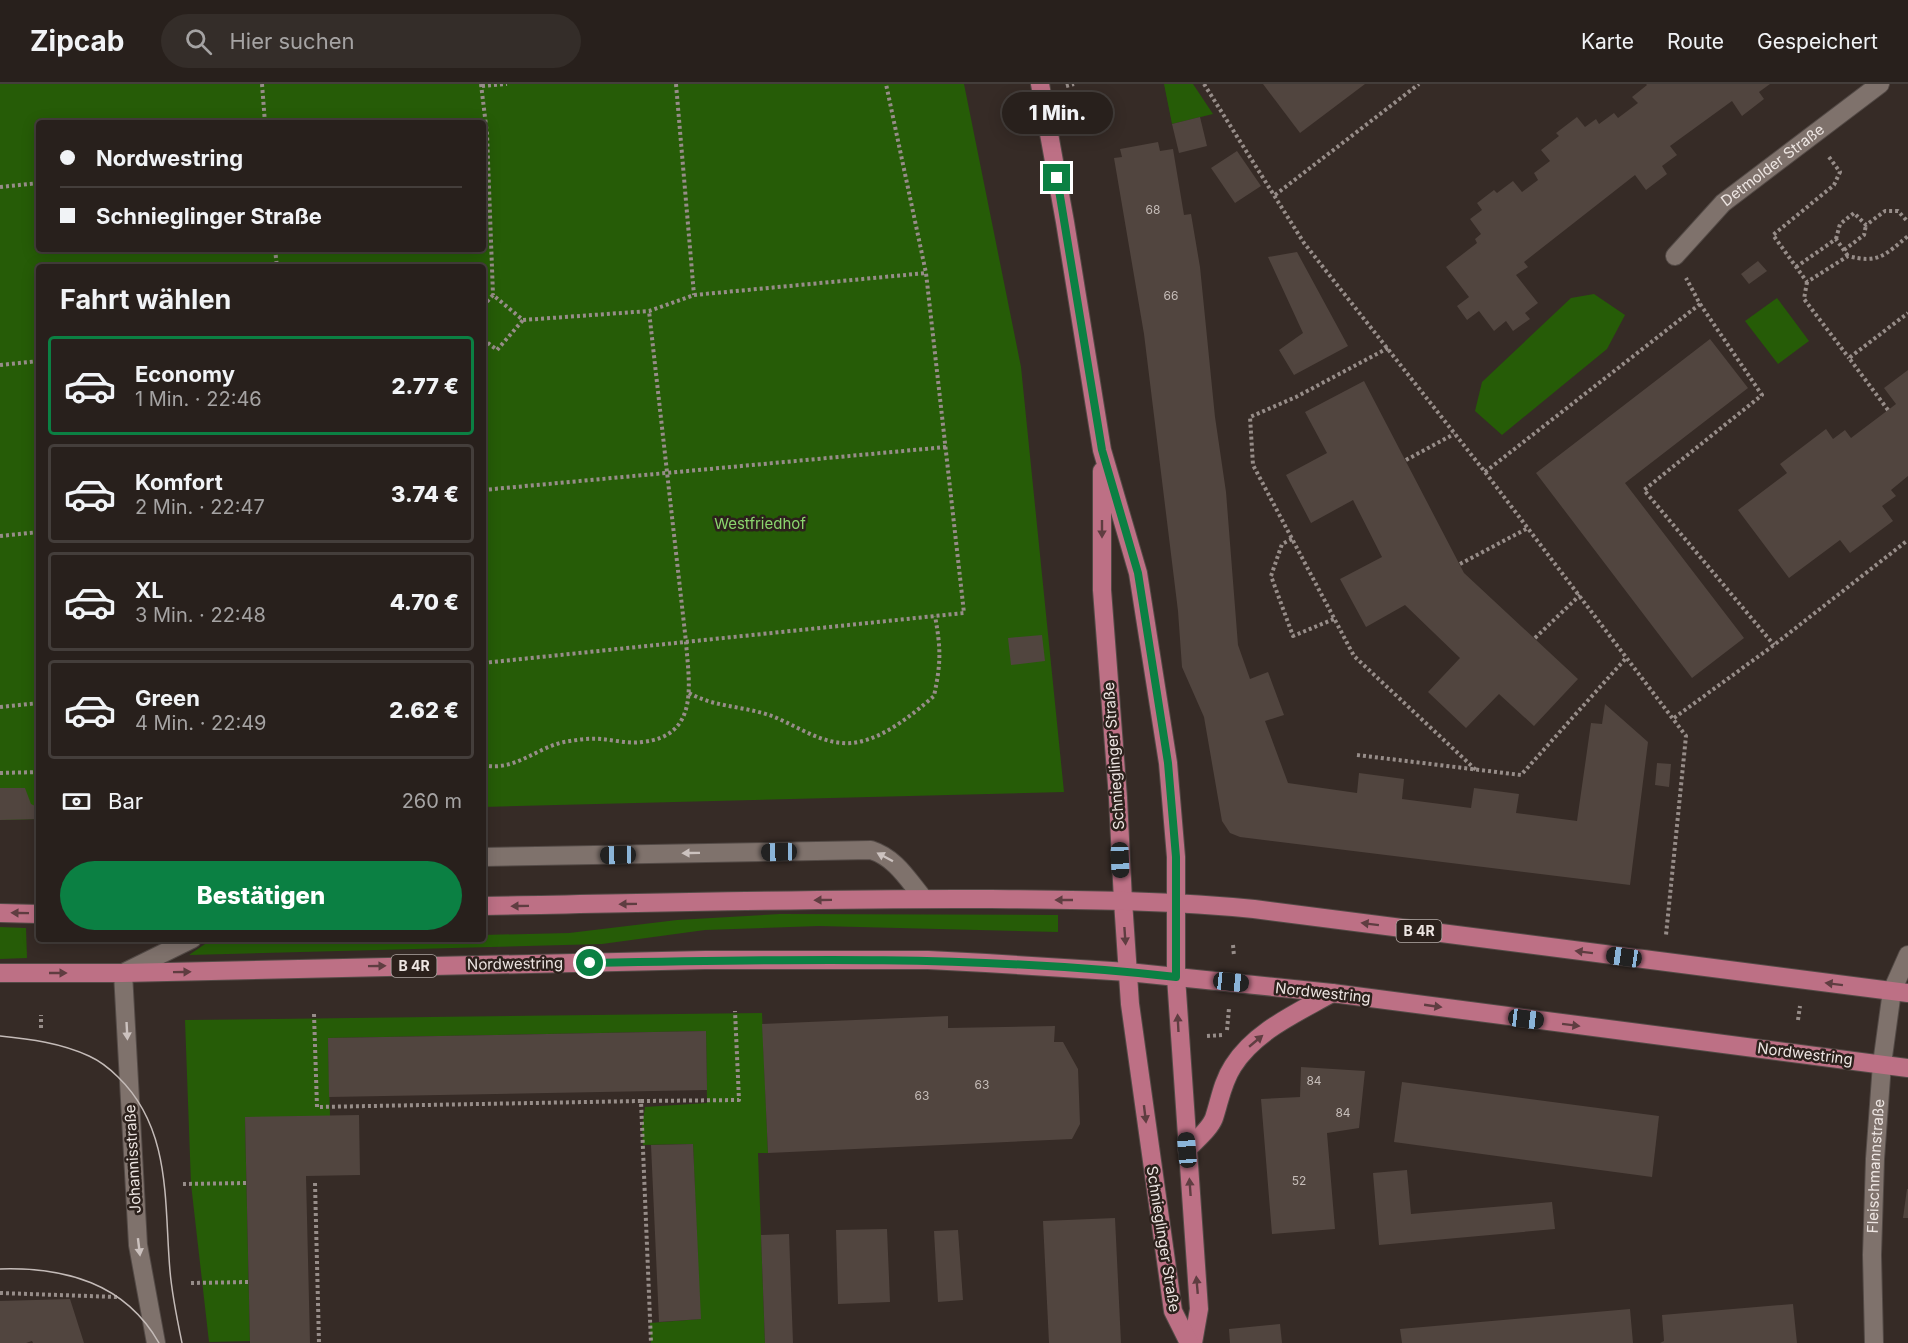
<!DOCTYPE html>
<html lang="de">
<meta charset="utf-8">
<style>
:root{--surface:#28201c;--page:#342d29;--text:#f1f3f6;--muted:#a5a3a3;--line:#443e3b;--accent:#0b8043}
body{margin:0;font-family:Inter,sans-serif;background:var(--page);color:var(--text);height:100vh;display:flex;flex-direction:column;font-size:22px;white-space:nowrap}
*{box-sizing:border-box;margin:0}
p{font-size:20px;color:var(--muted)}
.icon{flex:none;width:33px;height:33px;fill:none;stroke:currentColor;stroke-width:2;stroke-linecap:round;stroke-linejoin:round}
.map{position:relative;flex:1;overflow:hidden}
.panel{position:absolute;left:36px;top:180px;width:450px;height:678px;display:flex;flex-direction:column;background:var(--surface);border-radius:6px;box-shadow:0 3px 15px #0003,0 0 0 2px var(--line)}
.panel>*{flex:none}
.hud{position:absolute;left:36px;top:36px;width:450px;height:132px;border-radius:6px;box-shadow:0 3px 15px #0003,0 0 0 2px var(--line);display:grid;align-content:center;height:132px;padding:0 24px;background:var(--surface)}
.end{position:absolute;width:27px;height:27px;margin:-14px;border:8px solid #0b8043;background:#fff;box-shadow:0 0 0 3px #fff}
.from{border-radius:50%}
.bubble{position:absolute;height:42px;border-radius:21px;background:var(--surface);box-shadow:0 3px 15px #0003,0 0 0 2px var(--line);font-size:20px;font-weight:800;line-height:42px;text-align:center}
.car{position:absolute;width:18px;height:36px;margin:-18px -9px;border-radius:8px;box-shadow:0 0 4px 2px #0007;background:linear-gradient(#222 24%,#8ab4d8 0 40%,#222 0 76%,#8ab4d8 0 86%,#222 0)}
.hud b{display:flex;align-items:center;gap:21px;height:57px;font-size:22px}
.hud b+b{border-top:2px solid var(--line)}
.hud i{width:15px;height:15px;background:var(--text)}
ul{padding:0;list-style:none}
li{display:flex;align-items:center;gap:18px;height:99px;margin:0 12px 9px;padding:0 12px;border:3px solid var(--line);border-radius:6px}
li div{flex:1}
li b{display:block;font-size:22px}
li em{font-style:normal;font-weight:800}
li.current{border-color:var(--accent)}
li>.icon{width:54px;height:54px;stroke-width:1.5}
h2{padding:0 24px;font-size:27px;line-height:72px}
.pay{display:flex;align-items:center;gap:15px;height:66px;padding:0 24px;font-size:22px}
.pay p{margin-inline-start:auto}
.cta{display:flex;gap:12px;margin-top:auto;padding:12px 24px}
.cta a{flex:1;height:69px;border-radius:36px;background:var(--accent);color:#fff;font-size:24px;font-weight:800;line-height:69px;text-align:center}
header{display:flex;align-items:center;gap:36px;box-sizing:border-box;height:84px;padding:0 30px;background:var(--surface);border-bottom:2px solid var(--line)}
header strong{font-size:28px}
nav{display:flex;gap:33px;margin-inline-start:auto;font-size:21px}
.search{width:420px;height:54px;background:var(--page);display:flex;align-items:center;gap:15px;box-sizing:border-box;padding:0 21px;border-radius:33px;color:var(--muted);font-size:22px}
.map>svg:first-child{display:block}
</style>
<header>
<strong>Zipcab</strong>
<div class="search"><svg class="icon" aria-label="search" viewBox="0 0 24 24"><circle cx="10" cy="10" r="6"/><path d="M15 15l6 6"/></svg>Hier suchen</div>
<nav><a>Karte</a><a>Route</a><a>Gespeichert</a></nav>
</header>
<div class="map">
<svg width="1908" height="1259" viewBox="0 0 1908 1259">
<rect width="100%" height="100%" fill="#362b26"/>
<g fill="#265c07" fill-rule="evenodd">
<path d="M0,0H964L1021,283L1064,708L483,723V183H39V735L0,736ZM39,39H483V165H39Z"/>
<path d="M1164,0H1193L1213,30L1172,40Z"/>
<path d="M1594,210L1625,231L1607,265L1502,351L1475,327L1482,298L1571,214Z"/>
<path d="M1777,214L1809,257L1778,280L1745,237Z"/>
<path d="M780,830L1058,831V848L819,842L705,846L602,860L189,871L205,860L358,855H483V851L569,849L677,836Z"/>
<path d="M0,843L26,844L27,874L0,875Z"/>
<path d="M762,929L768,1069H758L765,1259H651L650,1239L700,1235L693,1060L643,1061L642,1043L645,1023L707,1019L706,947L328,954L330,1032L245,1034L250,1257L209,1258L191,1100L185,936Z"/>
</g>
<g fill="#51453f">
<path d="M1263,0H1365L1300,49Z"/>
<path d="M1646,0H1770L1759,8L1764,15L1742,32L1732,17L1670,62L1677,71L1662,82L1667,90L1646,106L1635,91L1524,178L1528,183L1516,191L1538,219L1525,229L1530,235L1513,247L1506,237L1494,247L1479,227L1467,236L1457,222L1469,213L1446,183L1477,159L1475,155L1481,150L1470,135L1482,126L1477,119L1494,106L1497,109L1513,97L1522,108L1538,96L1534,89L1550,77L1541,66L1559,52L1556,49L1577,33L1585,43L1596,35L1599,40L1614,29L1618,34L1638,19L1632,13L1647,1Z"/>
<path d="M1200,33L1207,62L1179,69L1172,40Z"/>
<path d="M1158,58L1160,67L1173,65L1184,131L1191,130L1200,183L1215,333L1226,408L1238,561L1250,595L1268,588L1284,631L1265,637L1288,699L1357,709L1359,689L1404,695L1402,715L1471,724L1474,704L1519,710L1516,729L1577,737L1591,639L1602,640L1605,620L1648,658L1630,801L1240,753L1230,749L1222,737L1204,633L1182,583L1178,527L1144,250L1114,74L1122,73L1120,65Z"/>
<path d="M1237,67L1261,102L1235,119L1211,84Z"/>
<path d="M1297,168L1348,262L1294,291L1279,266L1303,249L1268,173Z"/>
<path d="M1758,177L1767,187L1749,200L1741,190Z"/>
<path d="M1710,255L1748,304L1625,399L1744,554L1692,594L1536,389Z"/>
<path d="M1908,286V392L1891,406L1896,412L1882,422L1893,437L1850,469L1840,456L1789,494L1738,426L1787,389L1780,380L1826,345L1833,355L1845,346L1851,354L1896,320L1884,304Z"/>
<path d="M1364,297L1464,489L1578,595L1534,642L1499,610L1466,644L1428,608L1460,574L1405,521L1366,543L1340,495L1382,473L1353,416L1311,439L1286,391L1327,369L1305,328Z"/>
<path d="M1042,551L1045,577L1011,581L1008,554Z"/>
<path d="M1657,679L1671,680L1669,703L1655,701Z"/>
<path d="M0,704H25L31,720L39,724V735L0,736Z"/>
<path d="M948,932V944L1055,942L1054,958H1063L1078,985L1080,1040L1072,1055L768,1069L762,940Z"/>
<path d="M706,947L707,1006L329,1013L328,954Z"/>
<path d="M1301,983L1365,987L1359,1044L1327,1049L1335,1145L1272,1150L1261,1015L1300,1013Z"/>
<path d="M1402,998L1659,1032L1652,1093L1394,1058Z"/>
<path d="M359,1031L360,1091L306,1092L310,1259H250L245,1033Z"/>
<path d="M693,1060L701,1235L659,1238L651,1061Z"/>
<path d="M1407,1086L1411,1130L1552,1118L1555,1145L1379,1161L1373,1089Z"/>
<path d="M1907,1105H1908V1134H1903Z"/>
<path d="M1115,1134L1121,1259H1049L1043,1137Z"/>
<path d="M887,1145L890,1218L838,1220L836,1146Z"/>
<path d="M958,1146L963,1216L938,1218L934,1147Z"/>
<path d="M789,1150L793,1259H765L761,1151Z"/>
<path d="M70,1215L84,1259H33L32,1257L26,1259H0V1217Z"/>
<path d="M1793,1220L1797,1259H1660L1664,1257L1662,1231Z"/>
<path d="M1630,1225L1633,1259H1402L1400,1245Z"/>
<path d="M1280,1240L1282,1259H1230L1229,1245Z"/>
</g>
<g fill="none" stroke-linecap="round" stroke-linejoin="round">
<g stroke="#534a46" stroke-width="20">
<g id="minor">
<path id="s1" d="M1675,172L1723,119L1880,0"/>
<path d="M483,773L871,766C896,774 908,796 924,815"/>
<path d="M156,1259L138,1161L123,889L192,855"/>
<path id="s2" d="M1874,1259L1872,1171L1875,1075L1882,980L1892,907L1908,871"/>
</g>
</g>
<g stroke="#534a46" stroke-width="20">
<g id="major">
<path d="M1040,0L1065,138L1102,366L1138,489L1168,679L1176,773V893L1199,1225L1193,1259"/>
<path d="M1102,387V506L1118,714L1123,817L1130,920L1173,1227L1189,1259"/>
<path d="M483,822C652,819 822,814 991,815C1079,816 1167,816 1254,825L1908,909"/>
<path d="M0,829L39,830"/>
<path d="M0,889H123L705,876H928L986,879L1128,888L1332,909L1908,984"/>
<path d="M1187,1066C1195,1057 1210,1045 1214,1034C1220,1016 1222,999 1233,982C1255,947 1297,929 1332,909"/>
</g>
</g>
<g stroke="#978d89" stroke-width="4" stroke-dasharray="3 3" stroke-linecap="butt">
<path d="M262,0L265,39"/>
<path d="M481,0L487,50L493,211"/>
<path d="M676,0L694,211"/>
<path d="M1204,0L1304,159L1485,388L1686,652L1666,851"/>
<path d="M482,2L507,0"/>
<path d="M1066,2L1074,0"/>
<path d="M1829,73L1840,88L1834,101L1773,151L1807,198L1848,172C1878,180 1885,171 1908,152"/>
<path d="M0,103L39,99"/>
<path d="M1275,111L1419,0"/>
<path d="M1836,155L1840,140L1854,129L1866,141L1885,127H1898L1908,138"/>
<path d="M275,165L277,183"/>
<path d="M1844,166L1864,151L1866,141"/>
<path d="M1796,183L1836,155L1848,172"/>
<path d="M1807,198L1804,215L1849,274"/>
<path d="M1700,220L1762,311L1644,406L1774,561"/>
<path d="M483,222L493,211L523,236L649,227L694,211L926,189"/>
<path d="M483,255L497,266L523,236"/>
<path d="M1388,264L1296,313L1250,333L1253,381L1354,572L1476,686"/>
<path d="M0,281L39,277"/>
<path d="M1888,326L1849,274L1908,229"/>
<path d="M1406,376L1454,350"/>
<path d="M1485,388L1700,220L1686,194"/>
<path d="M483,406L946,363"/>
<path d="M0,452L39,448"/>
<path d="M1292,455L1282,460L1271,492L1293,552L1334,535"/>
<path d="M1460,480L1528,444"/>
<path d="M1535,554L1580,511"/>
<path d="M483,579L964,529L926,189L886,0"/>
<path d="M689,609C714,623 742,622 769,631C792,639 816,657 842,659C875,662 911,632 934,612C941,579 941,565 935,532"/>
<path d="M0,623L39,619"/>
<path d="M1674,634L1774,561L1908,456"/>
<path d="M1357,671L1521,691L1627,573"/>
<path d="M483,681C514,688 536,664 564,658C576,656 588,654 601,655C614,656 629,660 642,658C700,652 689,600 686,558L649,227"/>
<path d="M0,689L39,688"/>
<path d="M1233,861L1234,872"/>
<path d="M314,930L317,1023L641,1017L651,1259"/>
<path d="M1798,936L1800,922"/>
<path d="M41,944V931"/>
<path d="M1227,946L1229,924"/>
<path d="M1207,952L1223,951"/>
<path d="M641,1017L739,1016L735,927"/>
<path d="M315,1099L319,1259"/>
<path d="M183,1100L247,1099"/>
<path d="M191,1199L249,1198"/>
<path d="M0,1209L117,1213"/>
</g>
<use href="#minor" stroke="#7f726c" stroke-width="18"/>
<use href="#major" stroke="#bd7085" stroke-width="18"/>
<g stroke="#c4bbb8" stroke-width="1.5">
<path d="M0,952C30,955 61,959 89,972C100,977 110,985 118,993C172,1045 164,1119 170,1187C172,1211 177,1235 182,1259"/>
<path d="M0,1185C65,1183 125,1199 159,1259"/>
</g>
</g>
<defs><path id="oneway-solid" d="M-6-.8H1V-3.2L6.5 0L1 3.2V.8H-6Z" transform="scale(1.5)"/></defs>
<g fill="#5f3d41">
<use href="#oneway-solid" transform="translate(1102 445) rotate(90)"/>
<use href="#oneway-solid" transform="translate(823 816) rotate(179)"/>
<use href="#oneway-solid" transform="translate(1064 816) rotate(180)"/>
<use href="#oneway-solid" transform="translate(628 820) rotate(179)"/>
<use href="#oneway-solid" transform="translate(520 822) rotate(179)"/>
<use href="#oneway-solid" transform="translate(20 829) rotate(-179)"/>
<use href="#oneway-solid" transform="translate(1370 840) rotate(-173)"/>
<use href="#oneway-solid" transform="translate(1125 852) rotate(86)"/>
<use href="#oneway-solid" transform="translate(1584 868) rotate(-173)"/>
<use href="#oneway-solid" transform="translate(377 882) rotate(-1)"/>
<use href="#oneway-solid" transform="translate(182 888) rotate(-1)"/>
<use href="#oneway-solid" transform="translate(58 889)"/>
<use href="#oneway-solid" transform="translate(1834 900) rotate(-173)"/>
<use href="#oneway-solid" transform="translate(1433 922) rotate(8)"/>
<use href="#oneway-solid" transform="translate(1178 939) rotate(-93)"/>
<use href="#oneway-solid" transform="translate(1571 941) rotate(7)"/>
<use href="#oneway-solid" transform="translate(1256 957) rotate(-40)"/>
<use href="#oneway-solid" transform="translate(1145 1030) rotate(83)"/>
<use href="#oneway-solid" transform="translate(1190 1103) rotate(-94)"/>
<use href="#oneway-solid" transform="translate(1197 1201) rotate(-95)"/>
</g>
<g fill="#ccc2bf">
<use href="#oneway-solid" transform="translate(691 769) rotate(179)"/>
<use href="#oneway-solid" transform="translate(885 773) rotate(-152)"/>
<use href="#oneway-solid" transform="translate(127 947) rotate(87)"/>
<use href="#oneway-solid" transform="translate(139 1163) rotate(83)"/>
</g>
<g fill="none" stroke-linecap="round" stroke-linejoin="round">
<path stroke="#0b8043" stroke-width="8" d="M590,879C785,875 981,871 1176,893V773L1168,679L1138,489L1102,366L1057,94"/>
</g>
<g text-anchor="middle" stroke-width="5" stroke-linejoin="round" paint-order="stroke">
<g font-size="12" fill="#c6bdb9">
<text x="1153" y="130">68</text>
<text x="1171" y="216">66</text>
<text x="1314" y="1001">84</text>
<text x="982" y="1005">63</text>
<text x="922" y="1016">63</text>
<text x="1343" y="1033">84</text>
<text x="1299" y="1101">52</text>
</g>
<g fill="#2c211c" stroke="#b3aaa7" stroke-width="1.5">
<rect x="1396.5" y="836" width="45" height="22" rx="4.5"/>
<rect x="391.5" y="871" width="45" height="22" rx="4.5"/>
</g>
<g font-size="14" font-weight="bold" fill="#ede5e2">
<text x="1419" y="852">B 4R</text>
<text x="414" y="887">B 4R</text>
</g>
<g font-size="15" fill="#ede5e2" stroke="#2c211c">
<text dy="5" stroke="none"><textPath href="#s1" startOffset="134">Detmolder Straße</textPath></text>
<text transform="translate(1114 672) rotate(-94)" y="5">Schnieglinger Straße</text>
<text transform="translate(515 880) rotate(-1)" y="5">Nordwestring</text>
<text transform="translate(1323 909) rotate(6)" y="5">Nordwestring</text>
<text transform="translate(1805 970) rotate(7)" y="5">Nordwestring</text>
<text transform="translate(133 1075) rotate(-93)" y="5">Johannisstraße</text>
<text dy="5" stroke="none"><textPath href="#s2" startOffset="177">Fleischmannstraße</textPath></text>
<text transform="translate(1163 1155) rotate(81)" y="5">Schnieglinger Straße</text>
</g>
<g font-size="15" fill="#8bd66e" stroke="#2c211c">
<text x="760" y="445">Westfriedhof</text>
</g>
</g>
</svg>
<i class="end from" style="left:590px;top:879px"></i>
<i class="end" style="left:1057px;top:94px"></i>
<div class="bubble" style="left:1002px;top:8px;width:111px">1 Min.</div>
<i class="car" style="left:779px;top:768px;rotate:269deg"></i>
<i class="car" style="left:618px;top:771px;rotate:269deg"></i>
<i class="car" style="left:1120px;top:776px;rotate:178deg"></i>
<i class="car" style="left:1624px;top:873px;rotate:278deg"></i>
<i class="car" style="left:1231px;top:898px;rotate:96deg"></i>
<i class="car" style="left:1526px;top:935px;rotate:97deg"></i>
<i class="car" style="left:1187px;top:1066px;rotate:355deg"></i>
<div class="hud">
<b><i class="from"></i>Nordwestring</b>
<b><i></i>Schnieglinger Straße</b>
</div>
<section class="panel">
<h2>Fahrt wählen</h2>
<ul>
<li class="current"><svg class="icon" aria-label="car" viewBox="0 0 24 24"><path d="M5 17H2v-5l4-1 3-4h7l3 4 3 1v5h-3M9 17h6M6 11h13"/><circle cx="7" cy="17" r="2"/><circle cx="17" cy="17" r="2"/></svg><div><b>Economy</b><p>1 Min. · 22:46</p></div><em>2.77 €</em></li>
<li><svg class="icon" aria-label="car" viewBox="0 0 24 24"><path d="M5 17H2v-5l4-1 3-4h7l3 4 3 1v5h-3M9 17h6M6 11h13"/><circle cx="7" cy="17" r="2"/><circle cx="17" cy="17" r="2"/></svg><div><b>Komfort</b><p>2 Min. · 22:47</p></div><em>3.74 €</em></li>
<li><svg class="icon" aria-label="car" viewBox="0 0 24 24"><path d="M5 17H2v-5l4-1 3-4h7l3 4 3 1v5h-3M9 17h6M6 11h13"/><circle cx="7" cy="17" r="2"/><circle cx="17" cy="17" r="2"/></svg><div><b>XL</b><p>3 Min. · 22:48</p></div><em>4.70 €</em></li>
<li><svg class="icon" aria-label="car" viewBox="0 0 24 24"><path d="M5 17H2v-5l4-1 3-4h7l3 4 3 1v5h-3M9 17h6M6 11h13"/><circle cx="7" cy="17" r="2"/><circle cx="17" cy="17" r="2"/></svg><div><b>Green</b><p>4 Min. · 22:49</p></div><em>2.62 €</em></li>
</ul>
<div class="pay"><svg class="icon" aria-label="cash" viewBox="0 0 24 24"><path d="M3 7h18v10H3z"/><circle cx="12" cy="12" r="2"/></svg>Bar<p>260 m</p></div>
<div class="cta"><a>Bestätigen</a></div>
</section>
</div>
